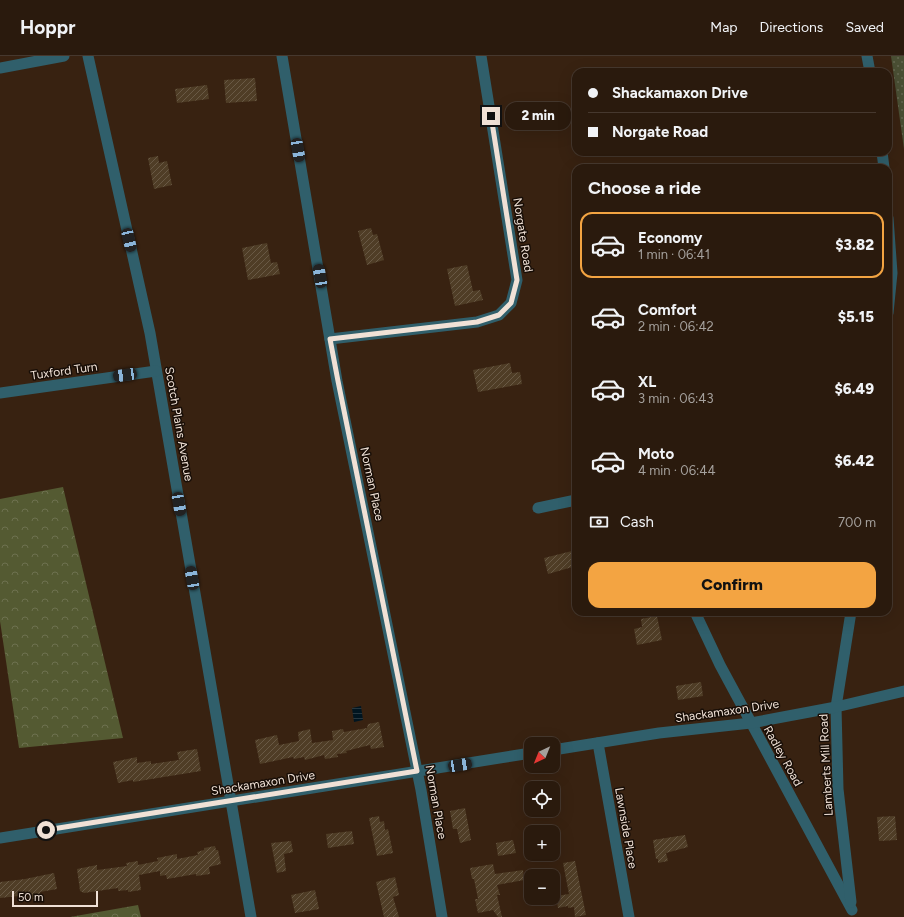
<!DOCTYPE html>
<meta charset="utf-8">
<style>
:root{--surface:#2a1a0d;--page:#36271b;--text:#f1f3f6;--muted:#a5a19d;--line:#46382e;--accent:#f3a442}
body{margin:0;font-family:Figtree,sans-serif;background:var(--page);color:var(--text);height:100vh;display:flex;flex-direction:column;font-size:15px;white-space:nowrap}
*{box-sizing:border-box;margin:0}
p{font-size:13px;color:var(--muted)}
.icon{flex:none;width:22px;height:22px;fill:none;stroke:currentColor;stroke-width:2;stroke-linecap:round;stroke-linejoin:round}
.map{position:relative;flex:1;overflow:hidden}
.panel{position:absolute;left:572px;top:108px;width:320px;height:452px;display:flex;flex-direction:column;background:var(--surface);border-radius:12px;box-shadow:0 4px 16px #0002,0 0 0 1px var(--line)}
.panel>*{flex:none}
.guide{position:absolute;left:572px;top:12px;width:320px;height:88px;border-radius:12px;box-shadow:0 4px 16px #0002,0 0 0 1px var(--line);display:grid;align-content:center;height:88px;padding:0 16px;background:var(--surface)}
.needle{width:26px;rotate:223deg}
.tools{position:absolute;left:524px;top:681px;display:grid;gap:8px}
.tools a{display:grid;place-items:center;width:36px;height:36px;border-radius:8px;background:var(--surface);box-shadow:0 4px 16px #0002,0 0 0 1px var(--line);font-size:20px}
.scale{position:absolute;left:12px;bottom:10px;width:86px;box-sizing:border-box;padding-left:4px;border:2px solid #f0e1d6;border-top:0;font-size:11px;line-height:14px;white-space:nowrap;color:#f0e1d6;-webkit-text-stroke:3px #180e07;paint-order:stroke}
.end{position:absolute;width:18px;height:18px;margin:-9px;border:5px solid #f0e1d6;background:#111;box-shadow:0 0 0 2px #111}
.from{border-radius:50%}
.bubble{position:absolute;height:28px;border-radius:12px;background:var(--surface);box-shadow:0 4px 16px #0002,0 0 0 1px var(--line);font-size:13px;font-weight:800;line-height:28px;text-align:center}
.car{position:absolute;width:12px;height:24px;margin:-12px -6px;border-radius:5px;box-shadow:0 0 3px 1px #0007;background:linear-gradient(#222 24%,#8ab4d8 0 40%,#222 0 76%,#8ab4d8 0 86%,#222 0)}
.guide b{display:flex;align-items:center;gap:14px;height:38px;font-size:15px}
.guide b+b{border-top:1px solid var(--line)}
.guide i{width:10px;height:10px;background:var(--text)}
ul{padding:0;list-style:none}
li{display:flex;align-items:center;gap:12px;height:66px;margin:0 8px 6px;padding:0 8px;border:2px solid transparent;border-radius:12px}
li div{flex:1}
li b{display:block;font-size:15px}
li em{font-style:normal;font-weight:800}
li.active{border-color:var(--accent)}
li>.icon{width:36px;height:36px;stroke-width:1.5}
h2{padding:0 16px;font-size:18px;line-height:48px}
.pay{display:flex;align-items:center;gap:10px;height:44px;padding:0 16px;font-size:15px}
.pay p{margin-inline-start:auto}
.primary-button{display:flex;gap:8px;margin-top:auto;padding:8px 16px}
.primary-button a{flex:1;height:46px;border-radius:12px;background:var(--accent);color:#111;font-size:16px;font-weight:800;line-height:46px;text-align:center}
header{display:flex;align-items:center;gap:24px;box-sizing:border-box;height:56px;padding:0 20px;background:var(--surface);border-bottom:1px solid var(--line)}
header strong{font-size:19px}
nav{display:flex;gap:22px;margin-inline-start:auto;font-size:14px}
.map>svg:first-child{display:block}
</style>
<header>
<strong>Hoppr</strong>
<nav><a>Map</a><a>Directions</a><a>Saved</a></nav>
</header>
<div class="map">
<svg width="904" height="861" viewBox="0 0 904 861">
<defs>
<pattern id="grass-dots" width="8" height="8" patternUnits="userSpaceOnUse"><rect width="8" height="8" fill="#494e33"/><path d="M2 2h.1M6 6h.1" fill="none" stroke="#646750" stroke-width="1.8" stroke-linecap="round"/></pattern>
<pattern id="forest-crowns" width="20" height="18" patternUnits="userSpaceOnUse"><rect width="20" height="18" fill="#545a32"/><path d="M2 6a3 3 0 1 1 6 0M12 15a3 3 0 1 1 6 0" fill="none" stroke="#6d714f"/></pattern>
<pattern id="water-rules" width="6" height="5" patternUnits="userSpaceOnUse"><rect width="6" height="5" fill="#001520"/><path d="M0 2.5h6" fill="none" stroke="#263740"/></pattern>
<pattern id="building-hatch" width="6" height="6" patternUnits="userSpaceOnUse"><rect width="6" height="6" fill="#4f3d26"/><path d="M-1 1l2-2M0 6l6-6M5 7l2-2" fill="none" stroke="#695945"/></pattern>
</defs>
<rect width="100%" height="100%" fill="#382211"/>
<path fill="url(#grass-dots)" d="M891,0H904V93Z"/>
<g fill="url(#forest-crowns)">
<path d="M63,431L123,682L19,692L0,565V443Z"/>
<path d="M138,849L141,861H70Z"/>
</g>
<path fill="url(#water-rules)" d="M361,650L363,664L354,666L352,652Z"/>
<g fill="url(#building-hatch)">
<path d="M255,22L257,45L226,47L224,24Z"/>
<path d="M207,29L209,43L177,47L175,33Z"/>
<path d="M158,100L159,107L167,105L172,129L154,133L148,102Z"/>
<path d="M371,172L373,179L377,178L384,204L367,209L358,175Z"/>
<path d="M267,187L271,207L277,206L280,218L248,224L242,192Z"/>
<path d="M467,209L473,235L480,234L483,244L455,250L447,213Z"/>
<path d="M510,307L512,317L520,316L522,328L478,336L473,314Z"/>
<path d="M576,494V510L548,518L544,502Z"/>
<path d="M657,560L662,584L637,589L634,573L642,571L641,563Z"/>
<path d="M701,626L703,640L678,644L676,630Z"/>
<path d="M379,666L384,691L371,693L370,689L346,695L347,697L337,698L338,701L325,703L324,699L305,704L304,701L294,703L293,701L260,708L255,684L277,679L279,689L299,685L298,676L310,673L312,687L333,684L332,675L343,673L344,676L367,672L368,668Z"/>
<path d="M197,693L201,715L133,726V724L118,727L113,706L137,701V707L151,705V708L179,704L177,696Z"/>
<path d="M465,752L471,784L460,787L457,773H453L450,755Z"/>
<path d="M379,760L380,766L384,765L385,774L388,773L393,797L377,800L369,762Z"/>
<path d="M895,760L897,784L879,785L877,761Z"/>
<path d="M352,775L354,788L328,792L326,778Z"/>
<path d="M685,779L688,791L666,797L668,805L658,807V803H656L653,784Z"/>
<path d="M513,784L516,797L498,800L496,787Z"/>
<path d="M291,785L293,796L284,798L286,815L277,817L271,787Z"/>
<path d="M215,790L216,794H218L221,808L209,811L210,818L196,820V818L167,823L166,819L160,820V815L139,819L141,834L128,836V834L118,835V832L84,837L80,835L77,813L97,809V814L127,810L126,807L138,805V809L158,805L157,802L177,798V803L198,799L197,796L204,794V792Z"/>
<path d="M575,805L586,859L575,861L574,851L568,852V850L558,852L556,840L569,838L563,807Z"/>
<path d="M493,808L495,818L523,814L524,824L497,829L500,839H497L502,861H498L493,854L478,857L475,843H478L474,823H472L470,812Z"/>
<path d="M54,817L57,833L40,836L41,841L29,844L28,839L0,842V826L25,823Z"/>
<path d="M395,821L399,839L393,841L399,861H384L376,826Z"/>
<path d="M315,834L319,853L295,857L291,839Z"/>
</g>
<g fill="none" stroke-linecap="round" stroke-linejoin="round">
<g stroke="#305f6b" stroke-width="11">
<path d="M88,0L150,277L251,861"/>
<path d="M282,0L337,325L421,734L442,861"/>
<path d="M867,0L870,16"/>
<path d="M0,12L64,0"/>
<path d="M882,96L884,112"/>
<path d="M888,162L892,217L888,257"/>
<path d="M330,283L477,266L499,259L511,247L517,224L481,0"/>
<path d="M0,337L156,315"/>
<path d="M538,452L576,444"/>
<path d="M695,556L720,609L852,854"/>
<path d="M851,556L836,651L838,733L851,846"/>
<path d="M598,687L629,861"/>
<path d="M553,694L659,677L751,667L836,651L904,635"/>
<path d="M0,782L531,697"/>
</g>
</g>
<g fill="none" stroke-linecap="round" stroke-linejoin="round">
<path stroke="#f0e1d6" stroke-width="5" d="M46,774L417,715L338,325L330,283L477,266L499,259L511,247L517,224L491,60"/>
</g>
<g text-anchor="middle" stroke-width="3" stroke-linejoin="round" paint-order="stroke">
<g font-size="12" fill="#f0e1d6" stroke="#180e07">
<text transform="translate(523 179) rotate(81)" y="4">Norgate Road</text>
<text transform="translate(64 315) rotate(-8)" y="4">Tuxford Turn</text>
<text transform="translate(179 368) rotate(80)" y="4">Scotch Plains Avenue</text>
<text transform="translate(372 428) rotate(78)" y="4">Norman Place</text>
<text transform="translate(727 655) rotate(-8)" y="4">Shackamaxon Drive</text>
<text transform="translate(783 700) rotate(61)" y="4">Radley Road</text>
<text transform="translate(826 709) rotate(-93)" y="4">Lamberts Mill Road</text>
<text transform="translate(263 727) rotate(-9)" y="4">Shackamaxon Drive</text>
<text transform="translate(436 746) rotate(80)" y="4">Norman Place</text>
<text transform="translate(626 772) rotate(80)" y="4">Lawnside Place</text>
</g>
</g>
</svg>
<div class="tools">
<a><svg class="needle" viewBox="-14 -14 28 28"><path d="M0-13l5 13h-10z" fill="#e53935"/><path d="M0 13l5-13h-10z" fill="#a5a19d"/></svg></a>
<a><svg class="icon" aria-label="locate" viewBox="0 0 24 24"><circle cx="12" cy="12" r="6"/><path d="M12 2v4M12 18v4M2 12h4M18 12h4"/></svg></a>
<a>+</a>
<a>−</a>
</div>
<div class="scale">50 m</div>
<i class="end from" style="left:46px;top:774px"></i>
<i class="end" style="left:491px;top:60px"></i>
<div class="bubble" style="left:505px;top:46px;width:66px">2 min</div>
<i class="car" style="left:298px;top:94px;rotate:170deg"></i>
<i class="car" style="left:129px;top:184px;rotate:167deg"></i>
<i class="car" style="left:320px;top:220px;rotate:350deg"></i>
<i class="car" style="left:125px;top:319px;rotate:262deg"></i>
<i class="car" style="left:179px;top:448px;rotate:170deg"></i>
<i class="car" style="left:192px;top:522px;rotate:350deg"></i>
<i class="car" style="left:460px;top:709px;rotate:81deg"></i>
<div class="guide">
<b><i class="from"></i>Shackamaxon Drive</b>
<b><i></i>Norgate Road</b>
</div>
<section class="panel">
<h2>Choose a ride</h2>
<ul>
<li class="active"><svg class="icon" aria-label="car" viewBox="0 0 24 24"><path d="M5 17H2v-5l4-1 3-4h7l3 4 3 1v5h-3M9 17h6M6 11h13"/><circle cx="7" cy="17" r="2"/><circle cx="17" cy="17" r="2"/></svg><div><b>Economy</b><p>1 min · 06:41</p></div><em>$3.82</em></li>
<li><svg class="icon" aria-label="car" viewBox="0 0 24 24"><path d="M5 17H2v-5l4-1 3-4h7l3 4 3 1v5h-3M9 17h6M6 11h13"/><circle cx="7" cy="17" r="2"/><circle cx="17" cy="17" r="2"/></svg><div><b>Comfort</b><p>2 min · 06:42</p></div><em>$5.15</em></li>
<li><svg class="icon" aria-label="car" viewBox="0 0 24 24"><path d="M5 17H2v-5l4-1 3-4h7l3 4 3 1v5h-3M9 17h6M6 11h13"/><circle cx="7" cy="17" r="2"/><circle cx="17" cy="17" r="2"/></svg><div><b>XL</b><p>3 min · 06:43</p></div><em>$6.49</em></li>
<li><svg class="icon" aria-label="car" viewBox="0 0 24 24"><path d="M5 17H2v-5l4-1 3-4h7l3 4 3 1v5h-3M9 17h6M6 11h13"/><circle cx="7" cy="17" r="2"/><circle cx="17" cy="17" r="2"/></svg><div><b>Moto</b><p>4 min · 06:44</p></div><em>$6.42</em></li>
</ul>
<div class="pay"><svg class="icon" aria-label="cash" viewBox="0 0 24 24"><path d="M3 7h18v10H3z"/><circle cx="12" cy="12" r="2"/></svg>Cash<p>700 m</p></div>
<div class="primary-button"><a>Confirm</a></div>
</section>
</div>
